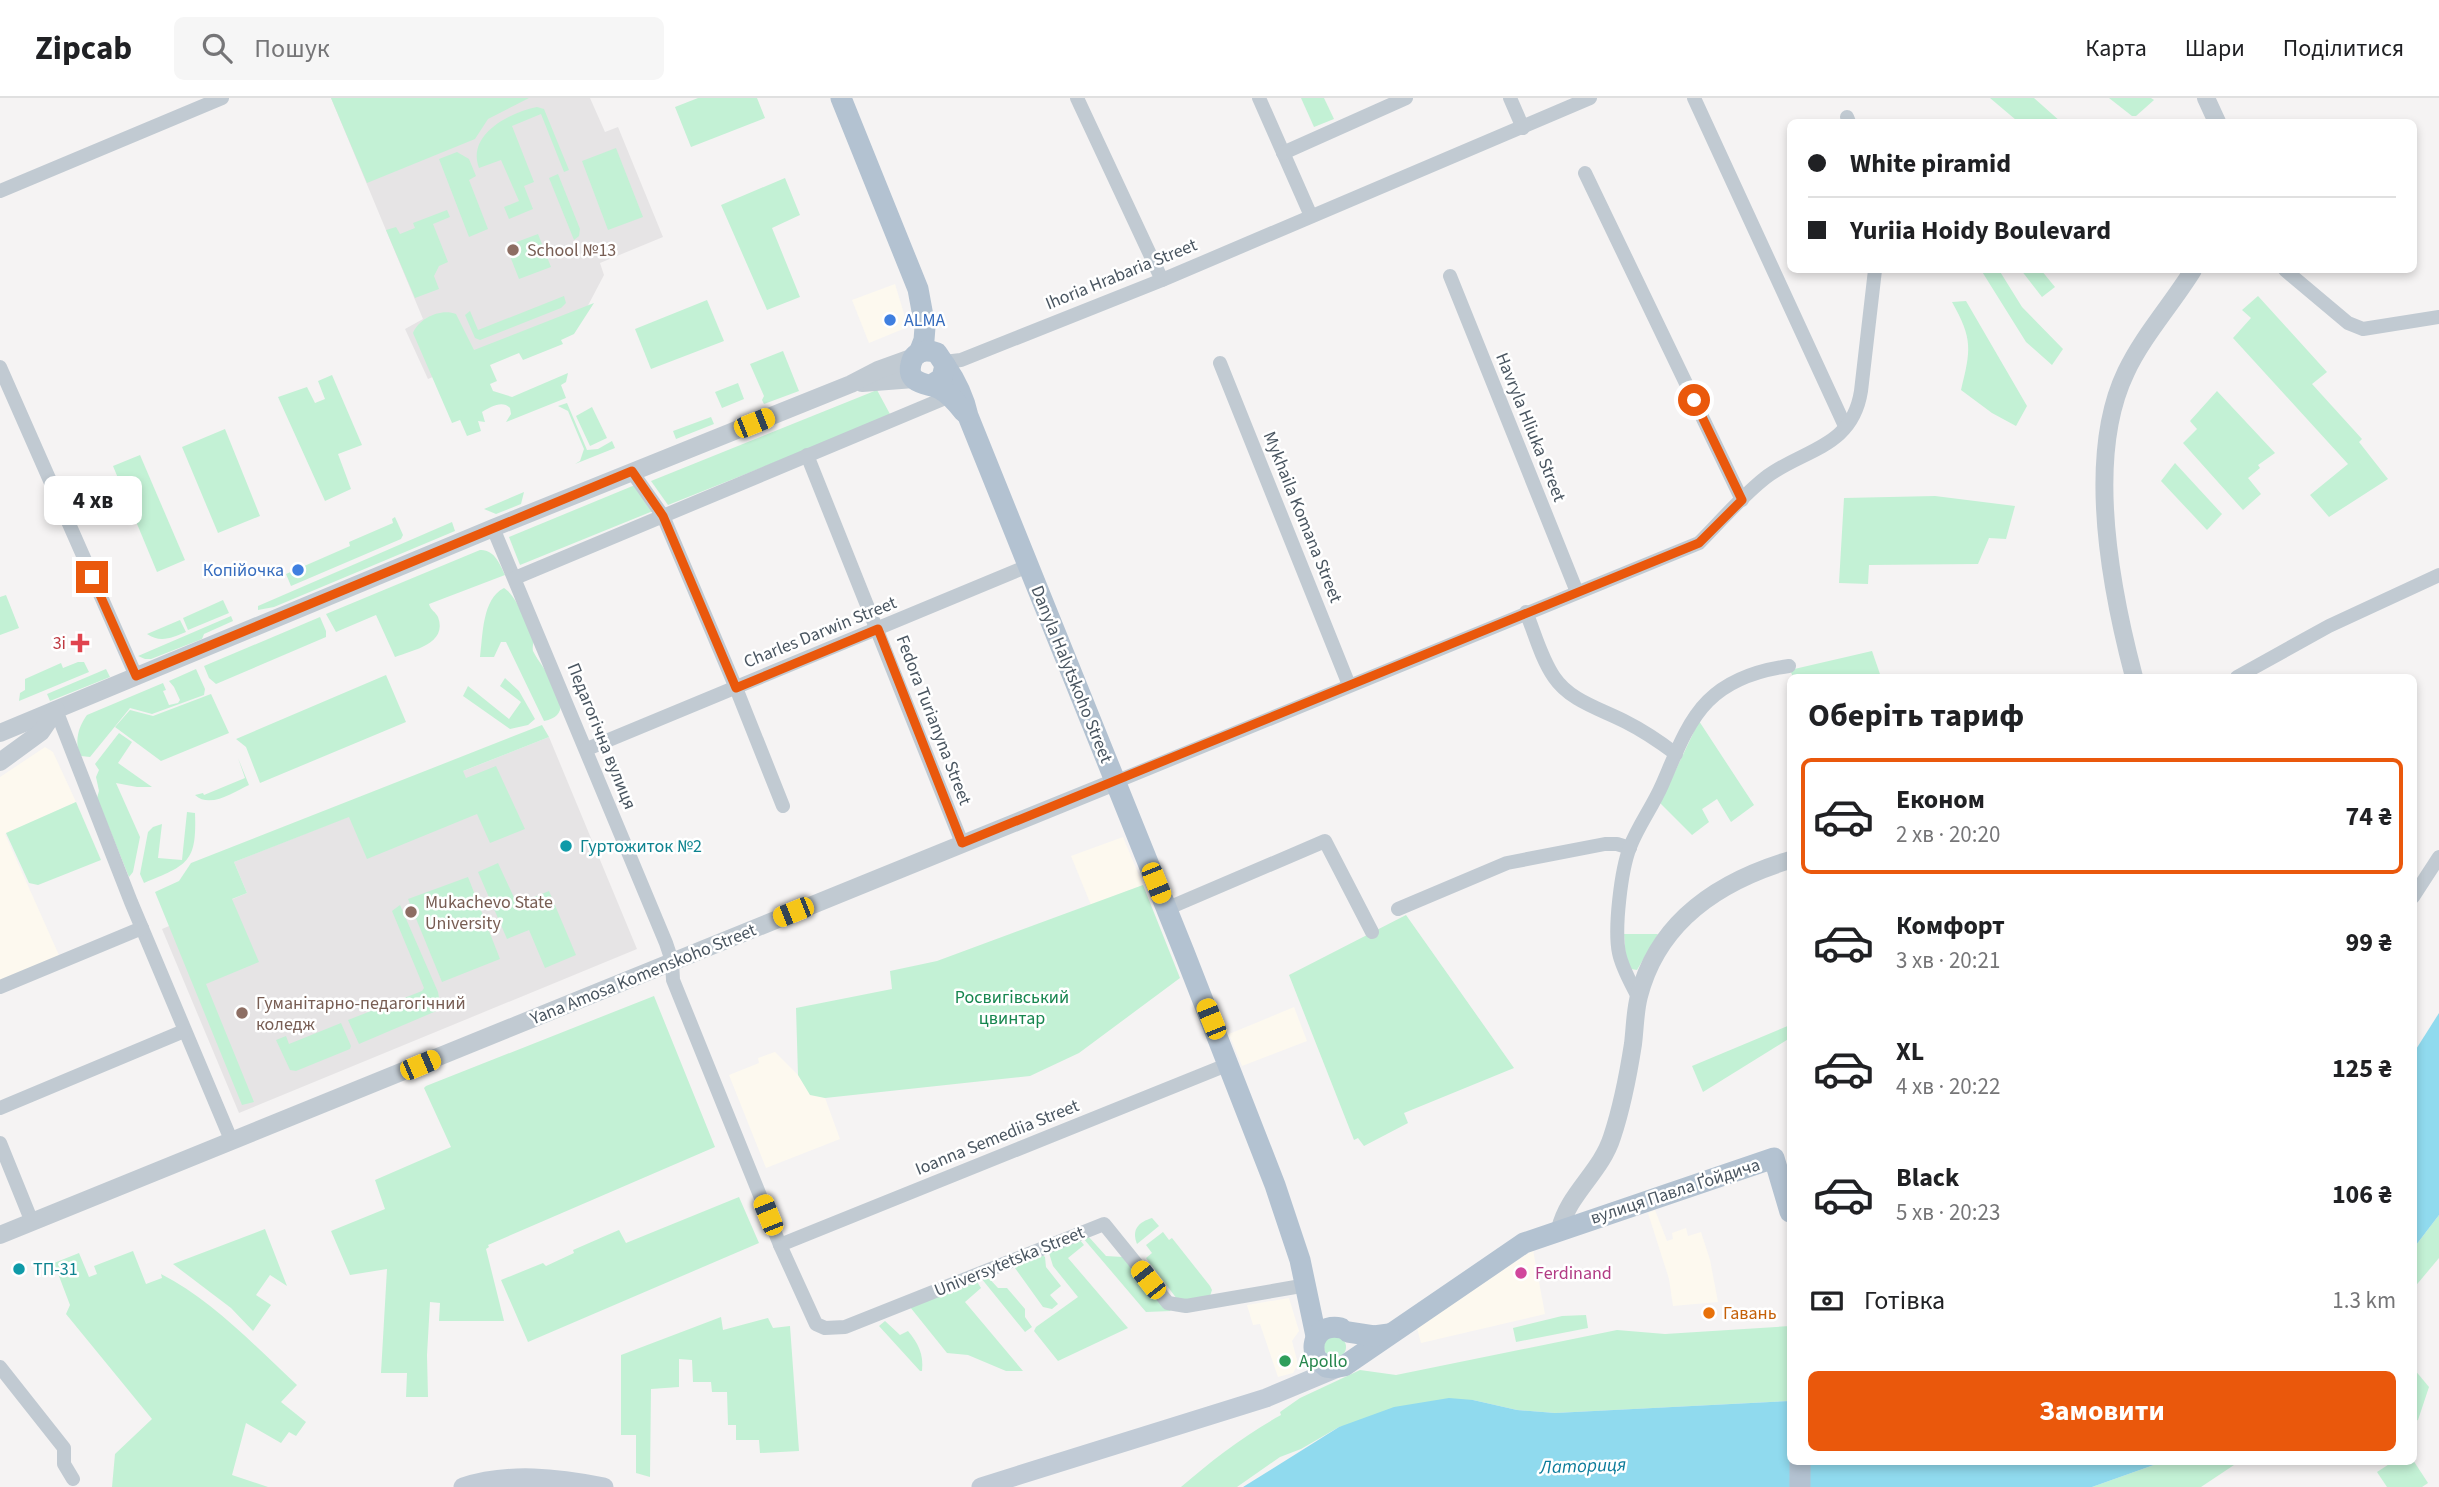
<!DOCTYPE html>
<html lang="uk">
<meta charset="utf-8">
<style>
:root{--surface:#fff;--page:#f6f6f6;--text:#202124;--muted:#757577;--line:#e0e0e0;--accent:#ea580c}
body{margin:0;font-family:"Source Sans 3",sans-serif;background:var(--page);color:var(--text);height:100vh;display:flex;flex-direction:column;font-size:26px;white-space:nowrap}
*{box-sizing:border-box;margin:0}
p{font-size:23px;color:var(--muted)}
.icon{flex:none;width:38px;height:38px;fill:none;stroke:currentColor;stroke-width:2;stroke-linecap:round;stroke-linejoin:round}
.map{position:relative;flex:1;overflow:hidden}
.side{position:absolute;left:1787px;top:576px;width:630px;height:791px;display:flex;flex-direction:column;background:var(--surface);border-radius:10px;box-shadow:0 4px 10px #0003}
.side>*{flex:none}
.hud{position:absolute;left:1787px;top:21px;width:630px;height:154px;border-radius:10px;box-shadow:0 4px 10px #0003;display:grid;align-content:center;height:154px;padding:0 21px;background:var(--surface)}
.end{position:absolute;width:32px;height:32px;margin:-16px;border:9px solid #ea580c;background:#fff;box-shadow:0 0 0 4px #fff}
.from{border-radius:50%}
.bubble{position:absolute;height:49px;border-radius:10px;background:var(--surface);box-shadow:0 4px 10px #0003;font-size:23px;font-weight:700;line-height:49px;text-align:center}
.car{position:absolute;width:21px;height:42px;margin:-21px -10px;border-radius:9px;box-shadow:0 0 5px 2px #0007;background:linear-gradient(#f5c518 24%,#345 0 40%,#f5c518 0 76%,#345 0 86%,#f5c518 0)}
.hud b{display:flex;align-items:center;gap:24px;height:66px;font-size:26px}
.hud b+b{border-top:2px solid var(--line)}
.hud i{width:18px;height:18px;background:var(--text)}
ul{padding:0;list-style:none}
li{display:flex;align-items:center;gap:21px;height:116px;margin:0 14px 10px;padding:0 7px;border:4px solid transparent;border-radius:10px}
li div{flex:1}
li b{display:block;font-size:26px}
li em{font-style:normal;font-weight:700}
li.active{border-color:var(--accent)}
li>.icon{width:63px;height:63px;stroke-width:1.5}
h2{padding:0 21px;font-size:32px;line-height:84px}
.pay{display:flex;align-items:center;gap:18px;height:77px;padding:0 21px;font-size:26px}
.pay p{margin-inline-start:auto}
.primary-button{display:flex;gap:14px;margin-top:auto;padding:14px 21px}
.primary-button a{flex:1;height:80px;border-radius:10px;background:var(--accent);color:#fff;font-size:28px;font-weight:700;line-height:80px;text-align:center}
header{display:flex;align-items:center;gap:42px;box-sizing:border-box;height:98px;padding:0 35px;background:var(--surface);border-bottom:2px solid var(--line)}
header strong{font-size:33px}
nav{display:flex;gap:38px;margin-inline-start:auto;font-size:24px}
.search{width:490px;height:63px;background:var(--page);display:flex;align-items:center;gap:18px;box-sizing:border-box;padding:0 24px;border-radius:10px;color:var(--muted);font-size:26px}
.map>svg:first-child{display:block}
</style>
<header>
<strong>Zipcab</strong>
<div class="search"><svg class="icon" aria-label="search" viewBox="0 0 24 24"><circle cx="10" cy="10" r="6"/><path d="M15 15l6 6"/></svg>Пошук</div>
<nav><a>Карта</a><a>Шари</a><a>Поділитися</a></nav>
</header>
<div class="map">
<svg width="2439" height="1389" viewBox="0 0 2439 1389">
<rect width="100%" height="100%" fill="#f5f3f3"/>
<g fill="#fdf9ef">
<path d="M895,186L908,229L869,245L852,202Z"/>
<path d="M45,649L53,654L76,704L5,736L62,864L0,890V679Z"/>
<path d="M1123,739L1143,787L1091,807L1071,758Z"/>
<path d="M1294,909L1307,943L1242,968L1229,936Z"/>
<path d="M775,954L798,977L810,996L825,1000L840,1041L766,1070L729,977L759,965L758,960Z"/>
<path d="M1655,1112L1667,1143L1673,1141L1672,1135L1686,1130L1688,1138L1701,1134L1710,1162L1718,1204L1673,1208L1669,1181L1648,1115Z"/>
<path d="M1533,1152L1545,1216L1421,1245L1417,1230Z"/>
<path d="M1289,1200L1299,1233L1292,1243L1298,1266L1293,1275L1278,1279L1260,1226L1253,1227L1247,1207Z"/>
</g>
<g fill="#e6e4e5">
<path d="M331,0H590L605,34L618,29L663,139L600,165L604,177L583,217L428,281L405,231L423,221Z"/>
<path d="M549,639L637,851L239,1015L162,831L247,795L234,764Z"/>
</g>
<g fill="#c3f1d5">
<path d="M331,0H529L488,21L475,41L367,85Z"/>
<path d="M698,0H757L765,20L691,49L675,9Z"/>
<path d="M1301,0H1324L1334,21L1314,29Z"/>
<path d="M1990,0H2034L2061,24H2015L2016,22Z"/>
<path d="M2109,0H2151L2154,2L2136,18H2132Z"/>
<path d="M537,9L544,11L569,72L564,74L541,16L512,28L534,84L524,88L533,111L509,121L504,109L519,103L501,62L479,70C466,36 511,14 537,9Z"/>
<path d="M616,50L643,119L608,132L582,63Z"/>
<path d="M457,54L469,61L476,78L469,82L488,131L469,139L439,61Z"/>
<path d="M558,76L580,131L579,138L574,142L549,80Z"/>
<path d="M785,80L800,117L772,130L800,199L767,212L721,107Z"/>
<path d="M447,112L450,119L433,126L448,164L439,168L434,178L439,191L415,200L386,132L396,129L400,136L415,130L413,125Z"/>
<path d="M538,136L551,169L519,181L506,148Z"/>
<path d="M1981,172H1999L2022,209L2063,251L2052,267L2026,244Z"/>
<path d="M2021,172H2041L2055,189L2042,199Z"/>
<path d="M564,198L566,205L561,210L480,242L475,240L465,217L470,213L478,232Z"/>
<path d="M2258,198L2327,274L2312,286L2362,341L2359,344L2388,381L2329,419L2310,397L2348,366L2233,240L2251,220L2242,212Z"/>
<path d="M707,202L724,243L651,271L635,231Z"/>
<path d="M1966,203L2027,308L2016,328L1992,315L1961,292C1971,252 1973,241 1952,204Z"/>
<path d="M594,205L574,236L561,242L563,246L523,262L519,255L490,267L497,283L490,286L493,293L512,299L568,275L566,284L561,287L566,300L506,324L511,316L510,310C502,302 491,309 482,314L485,324L478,323L481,333L467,338L460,322L452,325L413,235C419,220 441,210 456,216L474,252Z"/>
<path d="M783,253L799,293L764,306L762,302L764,298L750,266Z"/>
<path d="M332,277L362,347L338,356L351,391L325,403L278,299L307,289L315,305L325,301L318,283Z"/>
<path d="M738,285L744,301L722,310L715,294Z"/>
<path d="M877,292L891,318L668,407L651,383Z"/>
<path d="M2217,293L2275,355L2258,367L2260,370L2248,380L2261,396L2243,412L2183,345L2197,331L2190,323Z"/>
<path d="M567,305L587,352L598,351L612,343L615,350L575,366L580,363L584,351L568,313L558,308Z"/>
<path d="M592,309L607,340L590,348L576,318Z"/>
<path d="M711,319L714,326L676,341L673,333Z"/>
<path d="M225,331L260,418L218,435L182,349Z"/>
<path d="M140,357L185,462L157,474L113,368Z"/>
<path d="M2175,365L2222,416L2207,432L2161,383Z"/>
<path d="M635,387L653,413L520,467L509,439Z"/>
<path d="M524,394L521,406L496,416L484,411Z"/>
<path d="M1935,398L2015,408L2006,441L1989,440L1978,466L1869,467L1868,486L1839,485L1844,400Z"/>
<path d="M395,419L403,437L401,441L291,488L286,476L350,448L349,444L393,425L392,421Z"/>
<path d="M452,424L455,433L274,509L258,512V508Z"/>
<path d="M480,452C494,451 500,466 505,477L429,506C431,513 435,513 438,519C448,546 413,552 395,559L376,517L336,534L326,516Z"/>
<path d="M504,490C515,496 530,529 533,542C534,545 532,549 533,553C541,570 584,615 544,623L506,544H501L494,559H480C483,537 482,501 504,490Z"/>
<path d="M6,497L19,530L0,537V499Z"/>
<path d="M223,502L229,515L188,532L183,520Z"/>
<path d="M231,518L233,523L204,536L202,541L151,561H145L138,558Z"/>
<path d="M320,519L326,533V539L216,586L209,580L204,568Z"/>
<path d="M180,522L186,534C172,540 160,545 147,536Z"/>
<path d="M1872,553L1881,579H1793L1790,572Z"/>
<path d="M78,564H84L89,574L19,603L20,595L25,592V581L61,565L63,570Z"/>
<path d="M106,571L110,579L50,603L47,596Z"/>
<path d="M196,571L205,591L204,597L152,616L130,610L90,659L81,658C74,645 78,629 87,617L163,585L166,592L163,593L169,607L178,605L180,602L174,589L169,583Z"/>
<path d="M386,577L406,624L260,685L246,649L236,641Z"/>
<path d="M505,580L519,593L535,621L528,627L510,631L463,598L468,588L509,621L521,604L500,588Z"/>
<path d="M211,596L229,635L161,663L115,629L130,612L153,618Z"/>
<path d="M1699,623L1754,707L1731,724L1717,701L1702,711L1709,724L1692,737L1660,705Z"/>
<path d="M542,627L549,639L463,673L466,680L496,668L525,731L490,745L477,716L367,761L349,719L234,764L247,795L232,801L259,864L206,886L254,1004L242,1007L155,794L179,783L191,765Z"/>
<path d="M119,635L132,644L118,665L152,689H137L116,685L140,739L133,774L129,779L97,700L99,693L96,679L99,672L95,666Z"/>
<path d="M238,660L249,687C234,694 210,711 195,697L203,695L204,697L245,680Z"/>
<path d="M76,704L101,762L38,787L29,785L6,735Z"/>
<path d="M187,714L195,715C197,764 188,767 144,785L140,776L148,734L153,729L162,726L158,760L182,762Z"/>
<path d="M498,765L517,806L549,793L576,857L545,870L529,832L507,841L478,774Z"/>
<path d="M468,779L500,861L442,884L408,801Z"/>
<path d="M1143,787L1180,880L1079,955L1030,978L825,1000L810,997L798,977L796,910L892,891L890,873L937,863Z"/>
<path d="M400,807L438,894L441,911L359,946L348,922L422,893L424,890L392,813Z"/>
<path d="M1406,817L1514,970L1404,1015L1408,1025L1364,1048L1358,1040L1354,1042L1289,877Z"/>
<path d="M1624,836H1658L1637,872L1631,871L1626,863Z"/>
<path d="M654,898L715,1049L488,1147L489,1149L486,1151L504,1223H439L440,1205L430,1204L427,1257L428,1299H406L407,1275H381L387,1171L350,1177L331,1133L385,1111L375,1082L451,1049L424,990L426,988Z"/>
<path d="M341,925L351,948L350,951L296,973L290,972L276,942L286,938L289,946Z"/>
<path d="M1790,927V940L1703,994L1692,968Z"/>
<path d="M739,1099L759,1145L528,1244L501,1182L543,1165L546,1168L574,1155L573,1152L619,1132L626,1145Z"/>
<path d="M2439,1117V1160L2413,1191V1151Z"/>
<path d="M1152,1120L1159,1128L1137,1146C1131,1131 1139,1124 1152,1120Z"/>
<path d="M265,1131L287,1188L270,1177L256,1197L271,1207L253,1233L231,1210L173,1166Z"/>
<path d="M1163,1134L1169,1142L1172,1140L1210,1188L1212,1192L1210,1198L1181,1203L1177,1201L1146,1160L1152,1155L1146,1147Z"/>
<path d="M1088,1138L1106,1158L1123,1159L1156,1201L1171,1213L1146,1214L1083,1140Z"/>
<path d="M1079,1141L1084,1147L1068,1160L1128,1230L1058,1263L1034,1233L1036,1229L1078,1199L1053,1168L1049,1155Z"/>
<path d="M133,1153L146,1186L162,1180L161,1176C212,1202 255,1248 297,1287L281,1304L306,1324L296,1338L289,1334L281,1345L246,1325L232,1377L268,1389H112L115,1356L152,1321L66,1216L70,1207L54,1165L79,1155L89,1179L97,1176L94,1168Z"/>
<path d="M1042,1156L1045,1159L1046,1169L1061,1188L1050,1197L1058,1206L1052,1211L1043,1209L1015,1170V1167Z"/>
<path d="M986,1177L998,1190H1007L1025,1211V1219L1032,1229L1025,1234L981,1180Z"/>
<path d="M976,1182L981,1190L965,1204L1023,1273H1006L968,1257L947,1255L910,1209Z"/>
<path d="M1586,1217L1588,1230L1516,1244L1513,1230L1562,1218Z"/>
<path d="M721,1219L723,1232L768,1220L773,1230L790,1228L799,1353L760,1355L759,1342H736V1327H728L727,1294H712L711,1284H693L692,1262L679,1261V1289L651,1291L650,1379L636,1375V1337H621V1257Z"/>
<path d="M885,1223L900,1237L908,1233C918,1245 924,1256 922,1273H920L879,1228Z"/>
<path d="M1790,1228V1303L1555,1315L1517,1312L1473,1302L1339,1329L1301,1351L1280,1359L1237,1389H1181C1212,1362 1245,1337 1281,1317L1280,1314L1300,1300L1360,1272L1396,1277L1617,1232L1665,1236Z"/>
<circle cx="1335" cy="1249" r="11"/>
<path d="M2414,1271L2429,1289L2418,1322L2413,1324Z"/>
<path d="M2413,1362L2428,1385L2422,1389H2387L2377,1374L2394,1363Z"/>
<path d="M2165,1363H2240L2201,1389H2092Z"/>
</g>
<g fill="#90daee">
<path d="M2439,915V1117L2413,1151V956Z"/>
<path d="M1449,1300L1473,1302L1517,1312L1555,1315L1790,1303V1363H2165L2092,1389H1243L1339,1329L1394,1309Z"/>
</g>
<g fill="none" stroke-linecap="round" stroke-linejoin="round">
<g stroke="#c1cad2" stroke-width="14">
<path d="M1077,0L1162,182"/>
<path d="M1259,0L1311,118"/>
<path d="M1510,0L1523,30"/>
<path d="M1694,0L1845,328"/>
<path d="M1847,19L1849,24"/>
<path d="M1283,55L1406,0"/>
<path d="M1585,75L1742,402"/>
<path d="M0,93L222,0"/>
<path d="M2285,172L2348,225L2363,231L2439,219"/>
<path d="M1450,178L1577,494"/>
<path d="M944,264L961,262L1162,182L1590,0"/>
<path d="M1220,265L1349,587"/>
<path d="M0,269L136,578"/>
<path d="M807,357L962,745"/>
<path d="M632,374L663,418L736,590L783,708"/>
<path d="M493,430L666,845L672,863L673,882L780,1147L816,1226L825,1230L845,1229L1104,1126L1168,1205L1186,1208L1307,1187"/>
<path d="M515,480L950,298"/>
<path d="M1526,514C1535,536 1541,560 1554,579C1570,603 1601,611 1626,624C1644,633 1660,644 1676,656"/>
<path d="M2237,579L2329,528L2439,477"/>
<path d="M56,612L131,804L232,1044"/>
<path d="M587,651L1028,468"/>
<path d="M1115,684L1699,445C1721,423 1741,399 1765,380C1802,351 1852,351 1861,293L1875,172"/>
<path d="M2413,799L2439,759"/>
<path d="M1166,811L1325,743L1372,834"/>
<path d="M1398,811L1507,765L1605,746H1617L1630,750"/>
<path d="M0,889L142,830"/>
<path d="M1638,899C1631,885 1622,870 1619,855C1614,831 1621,772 1630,749C1638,728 1653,708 1662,687C1674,660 1686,625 1708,603C1730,581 1759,572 1789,568"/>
<path d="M0,1010L184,933"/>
<path d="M0,1045L32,1124"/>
<path d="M780,1147L1229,966"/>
<path d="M0,1269L64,1350V1366L73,1381"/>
</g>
<g stroke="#c1cad2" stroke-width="18">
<path d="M2206,0L2217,24"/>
<path d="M862,285L914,281"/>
<path d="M2134,579C2111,492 2085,359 2126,274C2143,238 2172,206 2193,172"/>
<path d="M0,635L493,430L851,286L878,272L914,259"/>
<path d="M0,664L41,634L56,612"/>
<path d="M1560,1131C1568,1096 1601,1074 1612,1039C1622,1009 1628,978 1633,946C1635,930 1635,913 1639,898C1658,823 1720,783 1790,762"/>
<path d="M0,1137L1115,684"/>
</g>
<g stroke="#c1cbd6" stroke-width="19">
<path d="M463,1389C509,1374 558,1380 604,1389"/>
<path d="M981,1389L1266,1300L1340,1269"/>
</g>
<g stroke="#b3c2d1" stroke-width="21">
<path d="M841,0L918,191L925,229L924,242L919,255"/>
<path d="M945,267C956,283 964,299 968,318L1184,854L1275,1087L1300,1162L1316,1238"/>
<path d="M931,287L942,280L945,267L937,255C931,253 927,252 921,254C915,256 912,261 911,266C906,287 928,285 940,291C950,296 957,305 964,314"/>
<path d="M1341,1230C1321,1226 1309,1241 1316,1260L1326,1269L1333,1270L1344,1268L1524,1145L1774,1060L1790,1114"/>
<path d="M1348,1234L1374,1238L1389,1236"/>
<path d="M1800,1363V1389"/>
</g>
</g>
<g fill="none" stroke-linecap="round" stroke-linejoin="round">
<path stroke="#ea580c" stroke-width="9" d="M92,479L136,578L632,373L663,418L736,590L878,531L962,745L1699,445L1742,402L1694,302"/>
</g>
<g fill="#8d6e63" stroke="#fff" stroke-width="2.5">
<circle cx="513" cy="152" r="7"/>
<circle cx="411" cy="814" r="7"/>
<circle cx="242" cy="915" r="7"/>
</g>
<g fill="#3f7fe0" stroke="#fff" stroke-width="2.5">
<circle cx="890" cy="222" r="7"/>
<circle cx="298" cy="472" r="7"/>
</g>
<path fill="#e0444e" stroke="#fff" stroke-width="2.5" d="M76.5 534.5h7v7h7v7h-7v7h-7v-7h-7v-7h7z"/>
<g fill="#0f9aa8" stroke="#fff" stroke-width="2.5">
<circle cx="566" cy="748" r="7"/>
<circle cx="19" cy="1171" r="7"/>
</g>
<circle fill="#d1479c" stroke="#fff" stroke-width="2.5" cx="1521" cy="1175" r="7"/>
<circle fill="#e8710a" stroke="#fff" stroke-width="2.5" cx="1709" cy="1215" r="7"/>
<circle fill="#2e9e5b" stroke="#fff" stroke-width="2.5" cx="1285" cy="1263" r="7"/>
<g text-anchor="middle" stroke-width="5" stroke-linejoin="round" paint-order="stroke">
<g font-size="18" fill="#785e54" stroke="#fff" text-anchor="start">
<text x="527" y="158">School №13</text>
<text x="425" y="810">Mukachevo State<tspan x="425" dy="21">University</tspan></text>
<text x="256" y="911">Гуманітарно-педагогічний<tspan x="256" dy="21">коледж</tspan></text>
</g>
<g font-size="18" fill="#4a5661" stroke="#fff">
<text transform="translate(1121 176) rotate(-22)" y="6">Ihoria Hrabaria Street</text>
<text transform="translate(1531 329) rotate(68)" y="6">Havryla Hliuka Street</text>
<text transform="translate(1303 419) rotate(68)" y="6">Mykhaila Komana Street</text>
<text transform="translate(820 534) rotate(-22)" y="6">Charles Darwin Street</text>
<text transform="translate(1072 576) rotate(68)" y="6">Danyla Halytskoho Street</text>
<text transform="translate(934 622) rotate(69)" y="6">Fedora Turianyna Street</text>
<text transform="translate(602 638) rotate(68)" y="6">Педагогічна вулиця</text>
<text transform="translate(643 876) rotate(-22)" y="6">Yana Amosa Komenskoho Street</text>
<text transform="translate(997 1039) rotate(-22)" y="6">Ioanna Semediia Street</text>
<text transform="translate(1675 1093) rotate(-18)" y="6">вулиця Павла Ґойдича</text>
<text transform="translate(1009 1163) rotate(-22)" y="6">Universytetska Street</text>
</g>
<g font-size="18" fill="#366cbe" stroke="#fff" text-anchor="start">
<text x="904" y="228">ALMA</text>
<text x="284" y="478" text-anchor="end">Копійочка</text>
</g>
<g font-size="18" fill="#be3a42" stroke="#fff" text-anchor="end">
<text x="66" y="551">3i</text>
</g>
<g font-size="18" fill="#0d838f" stroke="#fff" text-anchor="start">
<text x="580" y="754">Гуртожиток №2</text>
<text x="33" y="1177">ТП-31</text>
</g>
<g font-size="18" fill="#17864f" stroke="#fff">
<text x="1012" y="905">Росвигівський<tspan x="1012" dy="21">цвинтар</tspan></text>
</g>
<g font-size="18" fill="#b23c85" stroke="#fff" text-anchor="start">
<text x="1535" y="1181">Ferdinand</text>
</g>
<g font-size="18" fill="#c56008" stroke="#fff" text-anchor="start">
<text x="1723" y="1221">Гавань</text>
</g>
<g font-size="18" fill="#27864d" stroke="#fff" text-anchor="start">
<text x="1299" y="1269">Apollo</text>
</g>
<g font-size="19" font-style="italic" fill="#0c7c9b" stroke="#fff">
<text transform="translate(1583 1367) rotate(-2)" y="7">Латориця</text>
</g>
</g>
</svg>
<i class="end from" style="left:1694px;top:302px"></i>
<i class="end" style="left:92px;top:479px"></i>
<div class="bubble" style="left:44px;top:378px;width:98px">4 хв</div>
<i class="car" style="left:754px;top:325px;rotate:68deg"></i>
<i class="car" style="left:1156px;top:785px;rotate:158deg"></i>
<i class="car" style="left:793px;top:814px;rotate:248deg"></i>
<i class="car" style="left:1211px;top:921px;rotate:338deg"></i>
<i class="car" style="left:420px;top:967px;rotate:67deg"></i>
<i class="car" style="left:768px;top:1117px;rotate:338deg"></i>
<i class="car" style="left:1148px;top:1182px;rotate:322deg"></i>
<div class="hud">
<b><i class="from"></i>White piramid</b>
<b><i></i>Yuriia Hoidy Boulevard</b>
</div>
<section class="side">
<h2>Оберіть тариф</h2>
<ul>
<li class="active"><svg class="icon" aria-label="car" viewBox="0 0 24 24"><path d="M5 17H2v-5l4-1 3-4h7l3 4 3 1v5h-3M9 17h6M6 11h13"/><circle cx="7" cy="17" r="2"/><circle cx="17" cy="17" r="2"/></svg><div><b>Економ</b><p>2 хв · 20:20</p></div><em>74 ₴</em></li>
<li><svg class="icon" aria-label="car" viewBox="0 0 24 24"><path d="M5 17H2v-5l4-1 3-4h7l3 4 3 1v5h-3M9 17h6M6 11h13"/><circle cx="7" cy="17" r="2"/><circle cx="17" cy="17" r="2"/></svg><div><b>Комфорт</b><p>3 хв · 20:21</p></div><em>99 ₴</em></li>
<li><svg class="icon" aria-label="car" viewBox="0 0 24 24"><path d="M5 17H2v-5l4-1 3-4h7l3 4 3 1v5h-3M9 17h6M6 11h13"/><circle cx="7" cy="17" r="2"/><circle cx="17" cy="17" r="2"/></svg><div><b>XL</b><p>4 хв · 20:22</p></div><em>125 ₴</em></li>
<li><svg class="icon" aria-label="car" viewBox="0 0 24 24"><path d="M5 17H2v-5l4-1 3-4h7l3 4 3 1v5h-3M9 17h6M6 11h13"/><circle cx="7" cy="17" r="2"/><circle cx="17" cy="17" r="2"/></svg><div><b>Black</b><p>5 хв · 20:23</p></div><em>106 ₴</em></li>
</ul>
<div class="pay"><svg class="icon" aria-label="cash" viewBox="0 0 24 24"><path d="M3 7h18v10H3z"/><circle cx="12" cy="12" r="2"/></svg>Готівка<p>1.3 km</p></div>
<div class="primary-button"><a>Замовити</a></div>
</section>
</div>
